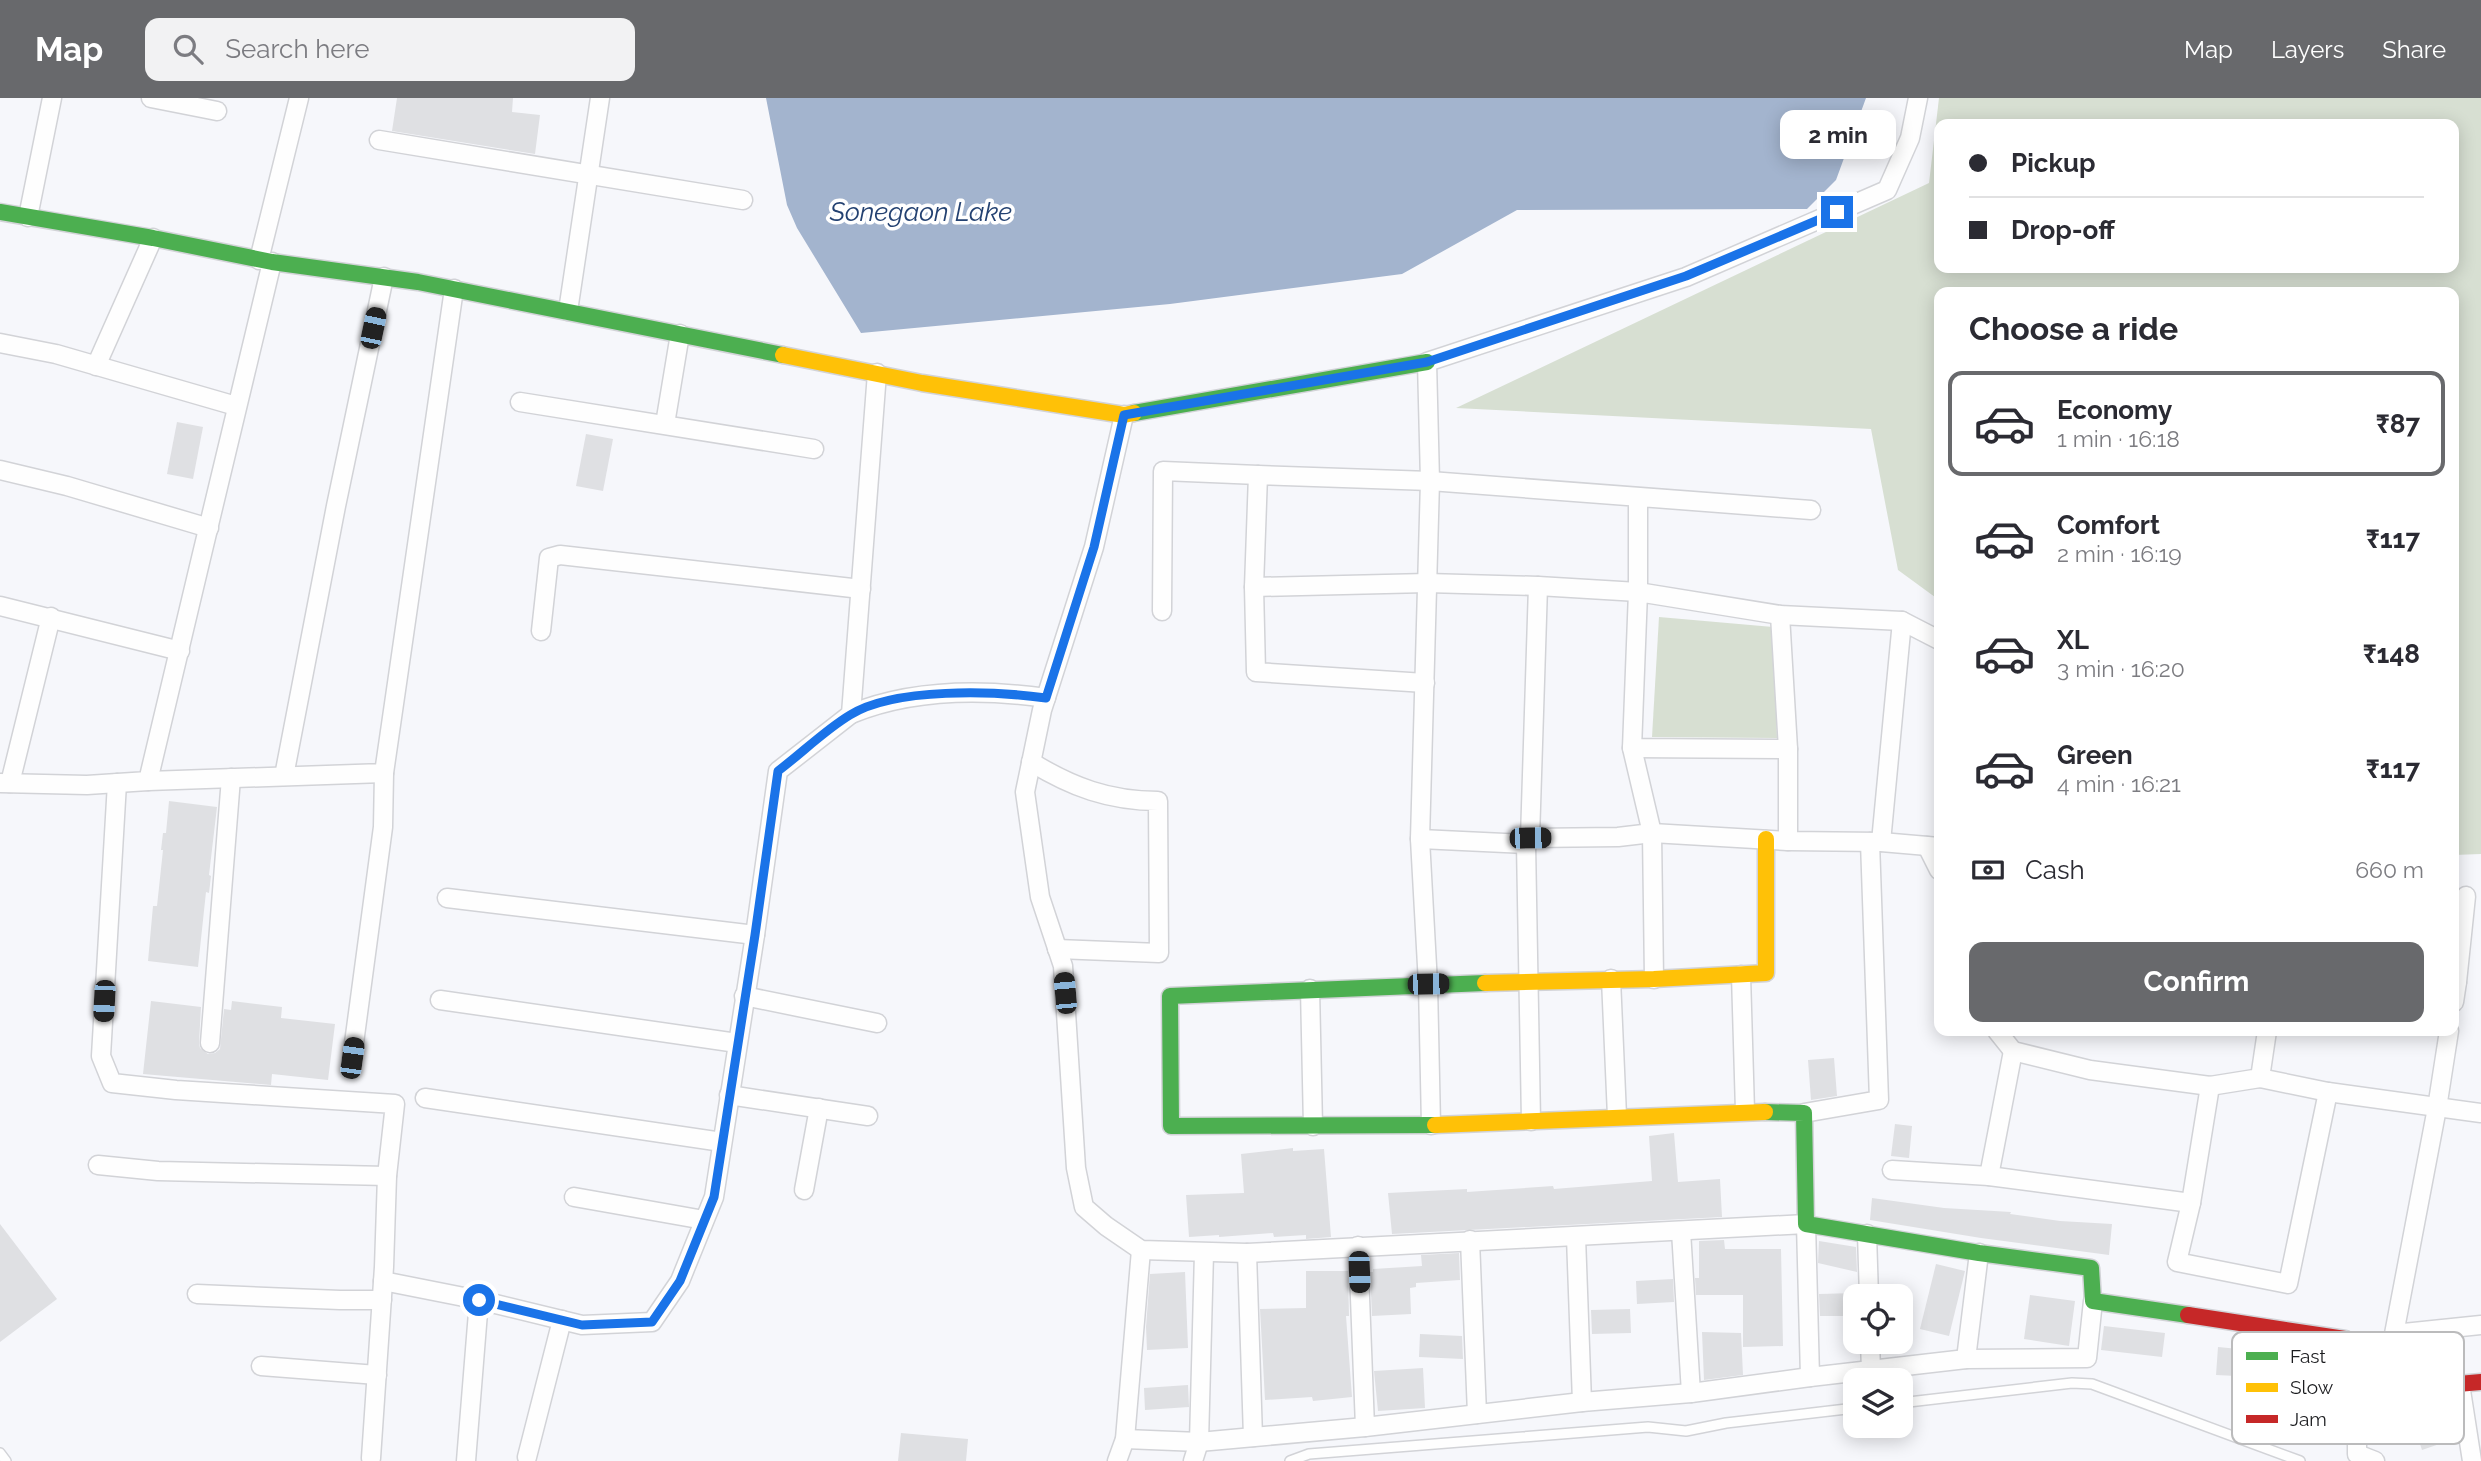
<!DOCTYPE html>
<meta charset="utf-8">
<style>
:root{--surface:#fff;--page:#f2f2f3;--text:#2b2b33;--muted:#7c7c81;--line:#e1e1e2;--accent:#68696c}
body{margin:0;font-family:Raleway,sans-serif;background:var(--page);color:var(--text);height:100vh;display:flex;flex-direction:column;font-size:26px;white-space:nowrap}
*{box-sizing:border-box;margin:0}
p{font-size:23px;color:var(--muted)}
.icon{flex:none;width:38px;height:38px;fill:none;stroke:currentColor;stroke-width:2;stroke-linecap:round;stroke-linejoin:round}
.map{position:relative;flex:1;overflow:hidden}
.side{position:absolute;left:1934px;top:189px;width:525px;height:749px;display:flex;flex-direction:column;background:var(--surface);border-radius:14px;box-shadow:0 4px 18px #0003}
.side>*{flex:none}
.banner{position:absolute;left:1934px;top:21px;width:525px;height:154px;border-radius:14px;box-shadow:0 4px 18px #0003;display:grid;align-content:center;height:154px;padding:0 35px;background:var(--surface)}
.controls{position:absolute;left:1843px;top:1186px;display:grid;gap:14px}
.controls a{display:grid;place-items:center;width:70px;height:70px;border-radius:14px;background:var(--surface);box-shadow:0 4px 18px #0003;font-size:35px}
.end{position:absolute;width:32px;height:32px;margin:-16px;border:9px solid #1a73e8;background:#fff;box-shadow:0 0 0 4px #fff}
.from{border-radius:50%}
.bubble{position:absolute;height:49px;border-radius:14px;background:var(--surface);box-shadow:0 4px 18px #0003;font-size:23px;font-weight:700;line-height:49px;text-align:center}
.car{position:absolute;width:21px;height:42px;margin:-21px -10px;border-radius:9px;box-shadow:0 0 5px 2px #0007;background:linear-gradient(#222 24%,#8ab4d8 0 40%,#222 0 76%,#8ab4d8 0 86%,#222 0)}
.banner b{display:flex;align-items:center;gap:24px;height:66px;font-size:26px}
.banner b+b{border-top:2px solid var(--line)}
.banner i{width:18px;height:18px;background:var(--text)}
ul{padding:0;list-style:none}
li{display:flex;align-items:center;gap:21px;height:105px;margin:0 14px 10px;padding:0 21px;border:4px solid transparent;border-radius:14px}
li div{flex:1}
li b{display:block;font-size:26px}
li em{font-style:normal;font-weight:700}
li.active{border-color:var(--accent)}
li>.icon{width:63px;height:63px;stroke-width:1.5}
h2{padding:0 35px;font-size:32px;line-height:84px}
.pay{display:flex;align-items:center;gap:18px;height:77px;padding:0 35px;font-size:26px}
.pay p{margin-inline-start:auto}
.primary-button{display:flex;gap:14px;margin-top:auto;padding:14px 35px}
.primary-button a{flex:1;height:80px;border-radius:14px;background:var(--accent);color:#fff;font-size:28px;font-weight:700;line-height:80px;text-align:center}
header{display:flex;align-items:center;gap:42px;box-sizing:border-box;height:98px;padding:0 35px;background:var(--accent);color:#fff}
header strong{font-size:33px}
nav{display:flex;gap:38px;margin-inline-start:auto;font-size:24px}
.search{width:490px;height:63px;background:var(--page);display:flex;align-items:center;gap:18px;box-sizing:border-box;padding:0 24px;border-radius:14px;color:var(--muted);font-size:26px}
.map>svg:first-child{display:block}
</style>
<header>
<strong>Map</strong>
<div class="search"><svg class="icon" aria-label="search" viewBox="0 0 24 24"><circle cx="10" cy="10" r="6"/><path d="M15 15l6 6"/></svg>Search here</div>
<nav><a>Map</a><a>Layers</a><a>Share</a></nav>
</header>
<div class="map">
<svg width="2481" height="1363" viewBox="0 0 2481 1363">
<rect width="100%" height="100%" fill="#f6f7fb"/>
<g fill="#d7dfd2" fill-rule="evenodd">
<path d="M1939,0H2481V756L2454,757V194H1939V502L1898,472L1871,331L1456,310L1929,85ZM1939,26H2454V170H1939Z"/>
<path d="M1659,519L1773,529L1777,640L1652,639Z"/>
</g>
<path fill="#a3b4ce" d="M766,0H1866L1836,82L1807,111L1517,112L1402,176L1170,206L861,235L797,130L787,107Z"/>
<g fill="#dfe0e3">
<path d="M397,0H513L512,14L540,17L535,56L392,33Z"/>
<path d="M177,324L203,329L193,381L167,376Z"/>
<path d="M586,336L613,341L603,393L576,388Z"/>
<path d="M169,703L217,709L209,777L211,778L209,795L206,794L198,869L148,863L153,808H157L163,752H161L163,735H166Z"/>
<path d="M151,903L201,909L199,945L200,950L208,956L215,955L220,951L224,911L231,912L232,903L282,909L281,920L335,926L328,982L272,976L271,987L143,976Z"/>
<path d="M1834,960L1837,998L1811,1002L1808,962Z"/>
<path d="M1895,1026L1912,1028L1909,1060L1891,1058Z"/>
<path d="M1674,1035L1678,1084L1720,1081L1722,1119L1392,1136L1388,1095L1467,1091V1094L1553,1088L1554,1091L1652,1083L1649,1038Z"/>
<path d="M1293,1050V1053L1324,1051L1331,1139L1306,1141V1137L1274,1139L1273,1135L1219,1139V1137L1189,1139L1186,1097L1244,1095L1241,1056Z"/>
<path d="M1872,1100L1944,1110L2011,1114L2010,1116L2060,1123L2112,1126L2109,1157L1981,1140L1870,1122Z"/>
<path d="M0,1126L57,1201L0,1244Z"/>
<path d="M1724,1142L1725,1151H1781L1783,1248L1743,1249V1197H1696L1695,1180H1699V1143Z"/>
<path d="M1819,1143L1856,1149L1857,1174L1818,1165Z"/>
<path d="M1459,1155L1460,1182L1416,1185V1189L1410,1190L1411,1216L1372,1218L1370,1174H1373V1171L1422,1168L1421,1157Z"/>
<path d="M1936,1166L1965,1173L1949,1238L1920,1231Z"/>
<path d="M1306,1173H1348L1349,1218H1346L1352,1299L1313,1303L1312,1299L1265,1302L1260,1211L1306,1210Z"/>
<path d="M1185,1174L1188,1250L1147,1252L1146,1229L1150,1176Z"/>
<path d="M1673,1181L1674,1204L1637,1206L1636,1183Z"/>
<path d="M1855,1195V1218H1820L1819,1196Z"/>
<path d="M2030,1197L2075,1203L2069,1248L2024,1241Z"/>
<path d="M1630,1211L1631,1235L1592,1236L1591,1212Z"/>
<path d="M2104,1228L2165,1235L2162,1259L2101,1252Z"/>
<path d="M1702,1234L1741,1235L1743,1277L1704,1282Z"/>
<path d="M1420,1236L1462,1238L1463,1261L1419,1259Z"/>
<path d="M2218,1249L2270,1254H2307L2334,1260L2336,1271L2331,1300H2338L2337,1322L2298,1321L2300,1281L2216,1277Z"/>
<path d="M1423,1270L1425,1310L1378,1313L1374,1273Z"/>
<path d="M1188,1287L1189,1309L1145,1312L1144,1290Z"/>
<path d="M2445,1302L2457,1340L2422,1352L2409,1313Z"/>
<path d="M901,1335L968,1341L966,1363H898Z"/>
</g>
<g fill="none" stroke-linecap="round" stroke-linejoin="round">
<g stroke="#d2d3d7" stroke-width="12">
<g id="lane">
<path d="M1900,1305L2072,1285L2092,1286L2300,1363"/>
<path d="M0,1355L6,1363"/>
<path d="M1290,1363L1309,1356L1648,1329L1686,1333L1726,1325L1855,1310"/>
</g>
</g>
<g stroke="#d2d3d7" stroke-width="21">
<g id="street">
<path d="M151,0L217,13"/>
<path d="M379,42L743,102"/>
<path d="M28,119L52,0"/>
<path d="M259,162L299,0"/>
<path d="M568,213L600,0"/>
<path d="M0,245L56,256L236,308"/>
<path d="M96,268L153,140"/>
<path d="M520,304L814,351"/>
<path d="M1124,317L1094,449L1042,612L1025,694L1040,799L1063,868L1076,1070L1084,1109L1106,1128L1141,1152L1247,1155L1806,1126L1810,1279L1966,1261L2087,1260L2093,1203"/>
<path d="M665,326L680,236"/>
<path d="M0,372L67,388L209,430"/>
<path d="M1638,400V494L1538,488L1427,485L1254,489L1258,377L1430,383L1811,412"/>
<path d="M1254,489L1256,574L1425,585"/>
<path d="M0,508L180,553"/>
<path d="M1162,513L1163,373L1258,377"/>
<path d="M1780,517L1788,651V743"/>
<path d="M541,533L549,460L560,457L861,491"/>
<path d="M851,616C912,591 982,591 1046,600"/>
<path d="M1632,650L1652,735L1654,881"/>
<path d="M1788,651L1632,650L1638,494L1780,517L1902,523L1939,542"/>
<path d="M1031,664C1072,689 1109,703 1158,703L1159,855L1057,851"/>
<path d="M284,678L336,408L384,179"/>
<path d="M148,683L384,675L454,191"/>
<path d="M0,685L87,687L148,683C190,510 229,337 272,164"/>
<path d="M10,685L51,519"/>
<path d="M117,685L101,958L112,985L176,992L395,1006L387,1078L384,1169L371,1360"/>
<path d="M1530,740L1538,488"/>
<path d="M1420,741L1526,746L1530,740L1618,739L1652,735L1788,743L1881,744L1939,749"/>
<path d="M1881,744L1902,523"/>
<path d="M1526,746L1531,1023"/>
<path d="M1927,748L1939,772"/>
<path d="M447,800L755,837"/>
<path d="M1741,877L1745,1013"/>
<path d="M1611,881L1617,1018"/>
<path d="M2454,884H2457L2466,798"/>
<path d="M1310,891L1313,1028"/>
<path d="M744,898L877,925"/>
<path d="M440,902L737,945"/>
<path d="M2454,904L2457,884"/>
<path d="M1997,933L2013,953L2090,972L2210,988L2260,980L2267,933"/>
<path d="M2449,933L2437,1010L2394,1236L2481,1227"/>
<path d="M210,945L231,680"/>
<path d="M352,960L383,729L384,675"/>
<path d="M2260,980L2328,994L2481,1015"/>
<path d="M729,997L868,1018"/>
<path d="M425,1000L722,1044"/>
<path d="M1804,1015L1879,1002L1870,744"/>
<path d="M1431,1027L1428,886L1420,741L1430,383L1427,264L1686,179L1887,92L1910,40L1918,0"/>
<path d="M98,1067L158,1073L387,1078"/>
<path d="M1892,1072L1989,1078L2191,1105L2177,1164L2288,1186L2328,994"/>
<path d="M1989,1078L2013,953"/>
<path d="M804,1092L819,1010"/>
<path d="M574,1099L704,1122"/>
<path d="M2191,1105L2210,988"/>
<path d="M1681,1133L1691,1295L1810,1279"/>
<path d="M1867,1136L1869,1199"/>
<path d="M1576,1139L1582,1304"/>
<path d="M1470,1142L1477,1316"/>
<path d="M1358,1148L1365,1329L1582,1304L1691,1295"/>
<path d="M1247,1155L1253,1339"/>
<path d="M383,1183L479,1202L582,1227L652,1224L680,1183L714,1099L755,837L778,673L851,616L877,275"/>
<path d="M197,1196L340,1202H382"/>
<path d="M1870,1244L1871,1272"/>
<path d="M1966,1261L1979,1155"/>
<path d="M261,1268L377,1277"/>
<path d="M2460,1286L2472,1363"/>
<path d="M2357,1295V1356L2375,1363"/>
<path d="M1125,1341L1199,1344L1365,1329"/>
<path d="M527,1359L562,1222"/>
<path d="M466,1363L479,1202"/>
<path d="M1117,1363L1125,1341L1141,1152"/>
<path d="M1193,1363L1199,1344L1204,1155"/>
</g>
</g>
<g stroke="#d2d3d7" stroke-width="19">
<g id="fast">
<path d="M0,114L153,140L272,164L418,184L783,257"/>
<path d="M1134,315L1427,264"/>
<path d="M1765,1014L1804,1015L1806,1126L1979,1155L2091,1170L2093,1203L2188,1217"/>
<path d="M1435,1027L1171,1028L1170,898L1485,885"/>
</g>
</g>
<g stroke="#d2d3d7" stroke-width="19">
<g id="slow">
<path d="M783,257L922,285L1124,317L1134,315"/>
<path d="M1485,885L1654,881L1766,875V741"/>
<path d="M1435,1027L1765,1014"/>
</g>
</g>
<g stroke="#d2d3d7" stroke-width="19">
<path id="jam" d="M2188,1217L2345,1241L2357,1295L2481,1284"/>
</g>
<use href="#lane" stroke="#fefefe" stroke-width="9"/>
<use href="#street" stroke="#fefefe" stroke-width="18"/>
<use href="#fast" stroke="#4caf50" stroke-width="16"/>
<use href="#slow" stroke="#ffc107" stroke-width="16"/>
<use href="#jam" stroke="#c62828" stroke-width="16"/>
</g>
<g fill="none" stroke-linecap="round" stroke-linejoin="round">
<path stroke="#1a73e8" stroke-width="9" d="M479,1202L582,1227L652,1224L680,1183L714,1099L755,837L778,673C802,655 825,632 850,617C895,589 995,593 1046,600L1094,449L1124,317L1427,264L1686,178L1837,114"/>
</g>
<g text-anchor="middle" stroke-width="7" stroke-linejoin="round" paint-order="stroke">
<g font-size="26" font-style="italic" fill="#234171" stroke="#fff">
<text x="921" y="123">Sonegaon Lake</text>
</g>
</g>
<rect x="2232" y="1234" width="232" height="112" rx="10" fill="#fff" stroke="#bbbbbc" stroke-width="2"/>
<rect x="2246" y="1254" width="32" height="8" fill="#4caf50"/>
<rect x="2246" y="1285" width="32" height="9" fill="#ffc107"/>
<rect x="2246" y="1317" width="32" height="8" fill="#c62828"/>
<g font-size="19" fill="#1b1c1f">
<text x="2290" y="1265">Fast</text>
<text x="2290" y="1296">Slow</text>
<text x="2290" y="1328">Jam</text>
</g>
</svg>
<div class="controls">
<a><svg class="icon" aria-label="locate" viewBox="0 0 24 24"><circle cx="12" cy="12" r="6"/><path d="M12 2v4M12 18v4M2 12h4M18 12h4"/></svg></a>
<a><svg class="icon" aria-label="layers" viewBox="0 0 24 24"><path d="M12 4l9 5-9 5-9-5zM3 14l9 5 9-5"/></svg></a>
</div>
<i class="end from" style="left:479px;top:1202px"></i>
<i class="end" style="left:1837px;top:114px"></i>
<div class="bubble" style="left:1780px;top:12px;width:116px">2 min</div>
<i class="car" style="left:373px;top:230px;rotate:12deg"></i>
<i class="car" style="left:1530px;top:740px;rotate:89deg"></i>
<i class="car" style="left:1428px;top:886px;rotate:89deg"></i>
<i class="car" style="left:1065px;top:895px;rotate:355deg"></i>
<i class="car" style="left:104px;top:903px;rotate:183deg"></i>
<i class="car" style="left:352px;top:960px;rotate:8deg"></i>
<i class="car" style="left:1359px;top:1174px;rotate:178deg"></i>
<div class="banner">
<b><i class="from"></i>Pickup</b>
<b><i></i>Drop-off</b>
</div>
<section class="side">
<h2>Choose a ride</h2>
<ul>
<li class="active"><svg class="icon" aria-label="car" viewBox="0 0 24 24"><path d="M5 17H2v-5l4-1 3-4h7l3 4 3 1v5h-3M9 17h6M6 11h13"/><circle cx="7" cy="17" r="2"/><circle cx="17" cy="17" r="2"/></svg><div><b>Economy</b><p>1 min · 16:18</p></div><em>₹87</em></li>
<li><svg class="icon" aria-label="car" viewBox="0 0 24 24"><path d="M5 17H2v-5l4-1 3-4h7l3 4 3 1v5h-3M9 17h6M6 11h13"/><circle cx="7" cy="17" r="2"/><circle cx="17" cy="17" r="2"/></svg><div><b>Comfort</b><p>2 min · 16:19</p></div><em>₹117</em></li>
<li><svg class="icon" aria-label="car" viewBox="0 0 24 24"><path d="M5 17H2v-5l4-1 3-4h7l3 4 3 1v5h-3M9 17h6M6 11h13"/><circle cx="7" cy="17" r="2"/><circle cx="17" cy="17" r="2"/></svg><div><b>XL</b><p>3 min · 16:20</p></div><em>₹148</em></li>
<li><svg class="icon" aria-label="car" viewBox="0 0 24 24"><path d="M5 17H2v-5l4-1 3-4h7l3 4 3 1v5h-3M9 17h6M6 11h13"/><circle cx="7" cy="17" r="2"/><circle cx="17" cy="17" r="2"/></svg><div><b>Green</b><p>4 min · 16:21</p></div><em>₹117</em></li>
</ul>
<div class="pay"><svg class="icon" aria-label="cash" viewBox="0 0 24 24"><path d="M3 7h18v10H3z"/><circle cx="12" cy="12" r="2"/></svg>Cash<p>660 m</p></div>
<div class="primary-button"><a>Confirm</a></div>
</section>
</div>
